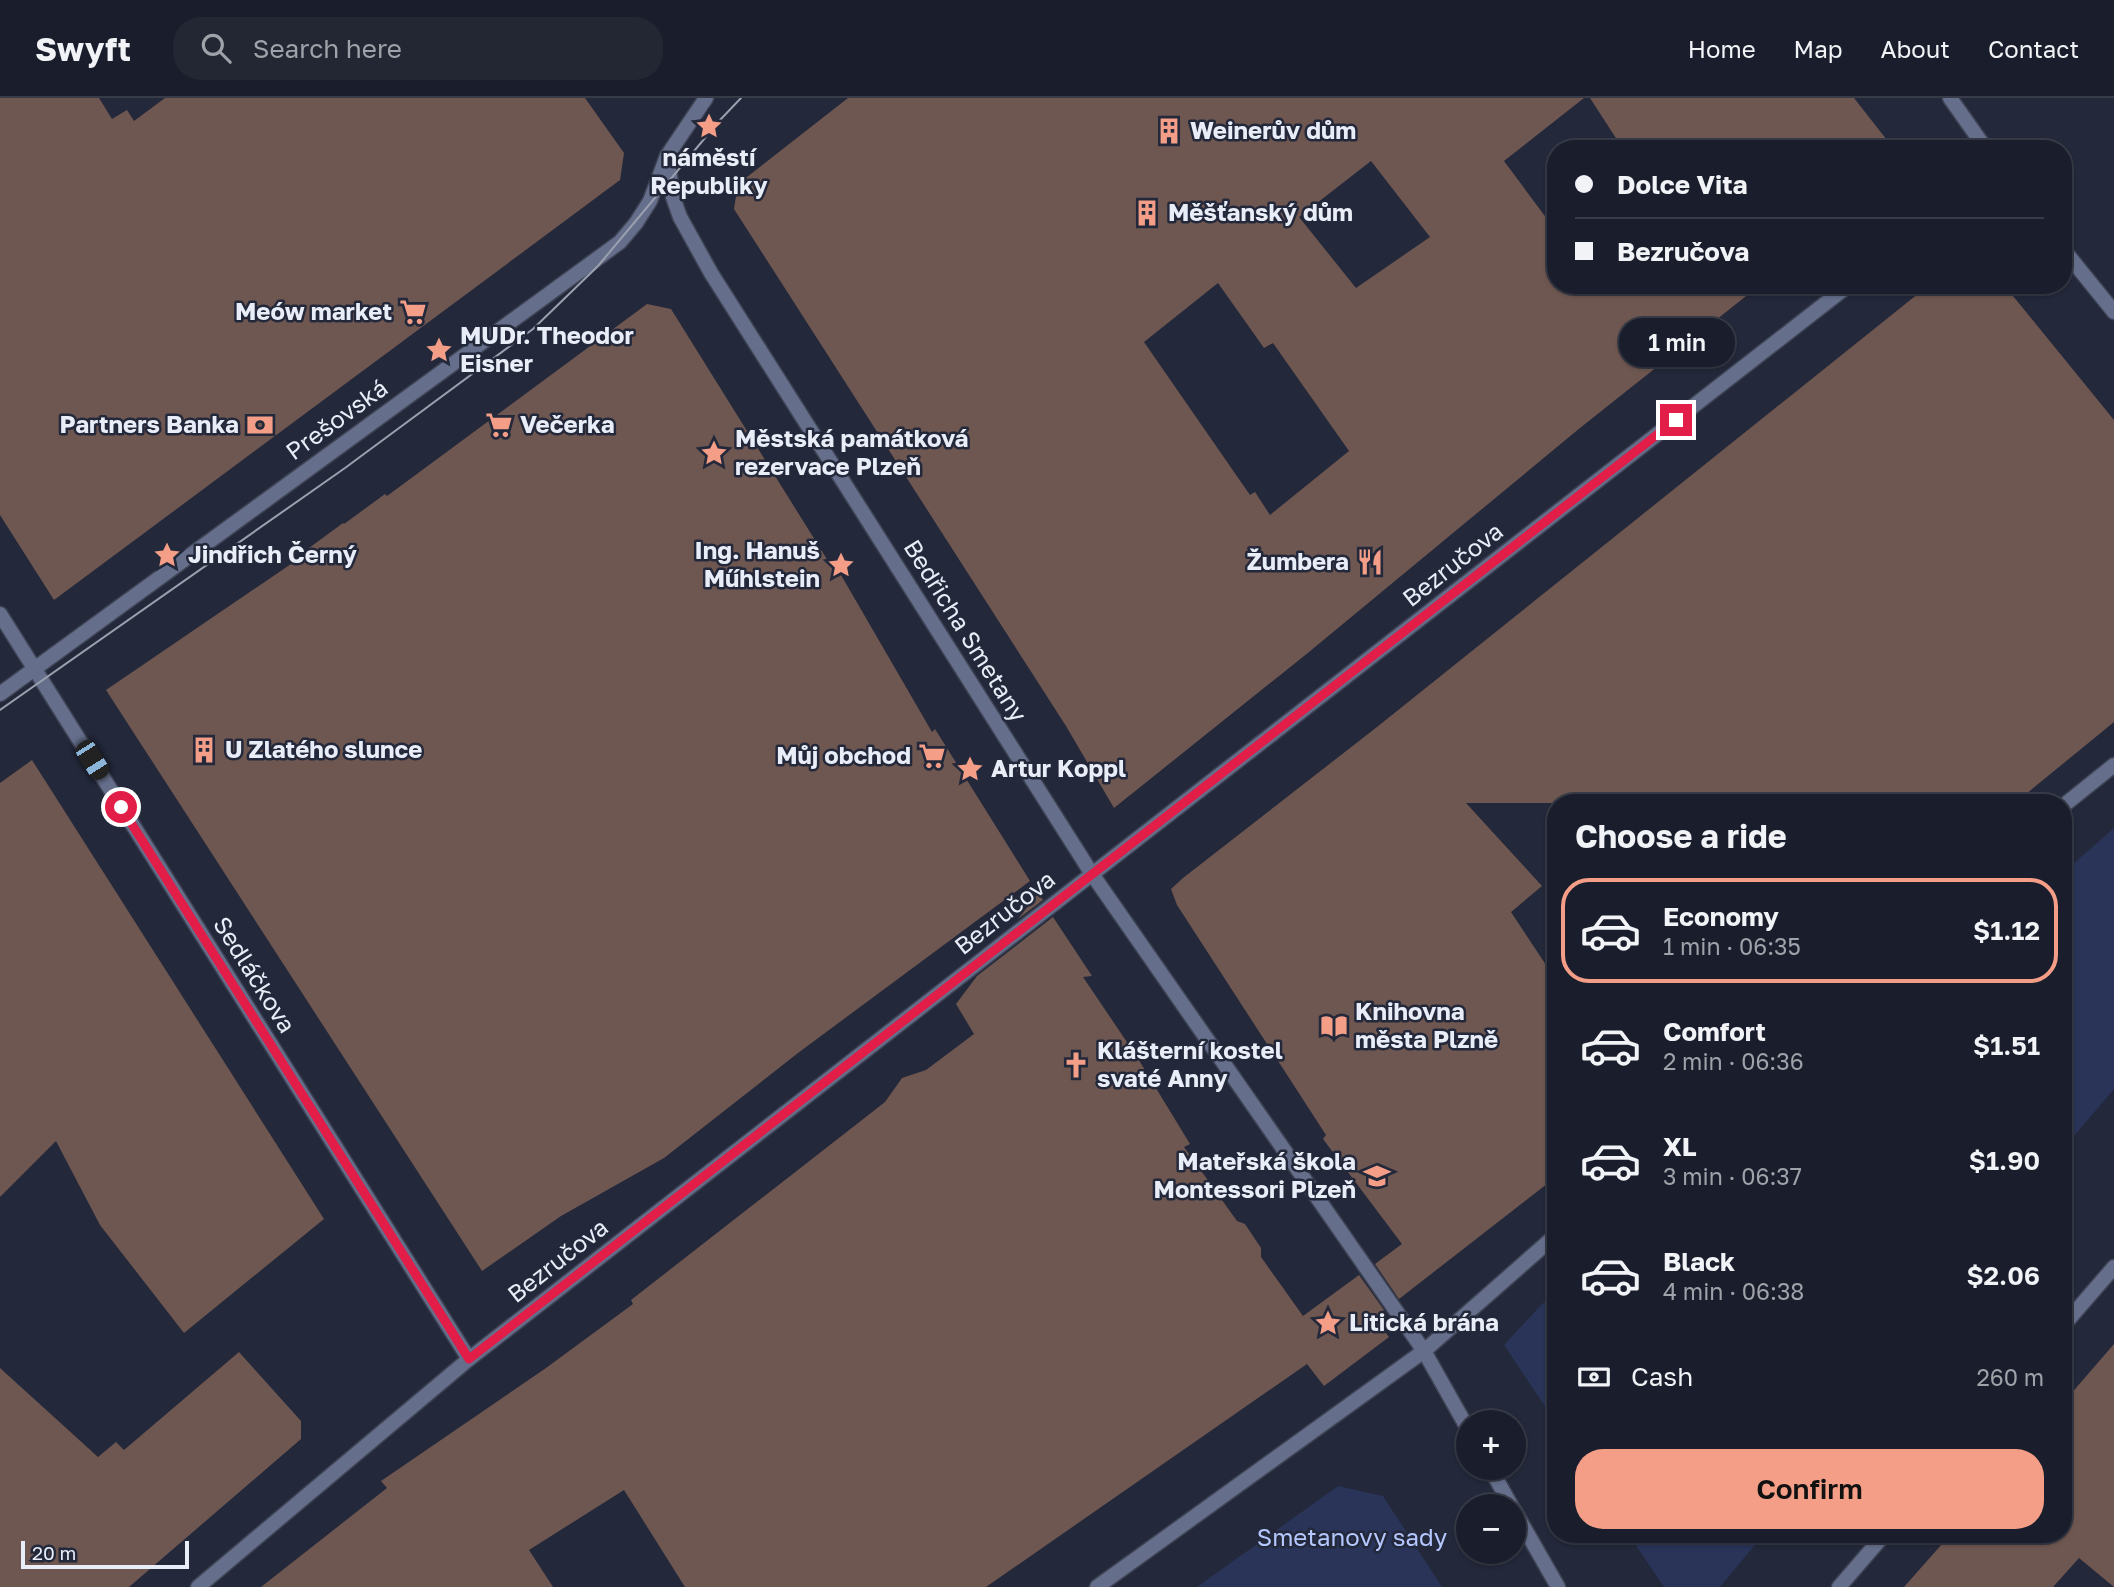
<!DOCTYPE html>
<meta charset="utf-8">
<style>
:root{--surface:#1a1e2c;--page:#232734;--text:#f1f3f6;--muted:#9fa2a9;--line:#383c48;--accent:#f49e87}
body{margin:0;font-family:"Golos Text",sans-serif;background:var(--page);color:var(--text);height:100vh;display:flex;flex-direction:column;font-size:26px;white-space:nowrap}
*{box-sizing:border-box;margin:0}
p{font-size:23px;color:var(--muted)}
.icon{flex:none;width:38px;height:38px;fill:none;stroke:currentColor;stroke-width:2;stroke-linecap:round;stroke-linejoin:round}
.map{position:relative;flex:1;overflow:hidden}
.panel{position:absolute;left:1547px;top:696px;width:525px;height:749px;display:flex;flex-direction:column;background:var(--surface);border-radius:28px;box-shadow:0 2px 5px #0004,0 0 0 2px var(--line)}
.panel>*{flex:none}
.top-card{position:absolute;left:1547px;top:42px;width:525px;height:154px;border-radius:28px;box-shadow:0 2px 5px #0004,0 0 0 2px var(--line);display:grid;align-content:center;height:154px;padding:0 28px;background:var(--surface)}
.controls{position:absolute;left:1456px;top:1312px;display:grid;gap:14px}
.controls a{display:grid;place-items:center;width:70px;height:70px;border-radius:50%;background:var(--surface);box-shadow:0 2px 5px #0004,0 0 0 2px var(--line);font-size:35px}
.scale{position:absolute;left:21px;bottom:18px;width:168px;box-sizing:border-box;padding-left:7px;border:4px solid #e8edf8;border-top:0;font-size:19px;line-height:24px;white-space:nowrap;color:#e8edf8;-webkit-text-stroke:5px #23283a;paint-order:stroke}
.end{position:absolute;width:32px;height:32px;margin:-16px;border:9px solid #e11d48;background:#fff;box-shadow:0 0 0 4px #fff}
.from{border-radius:50%}
.bubble{position:absolute;height:49px;border-radius:24px;background:var(--surface);box-shadow:0 2px 5px #0004,0 0 0 2px var(--line);font-size:23px;font-weight:600;line-height:49px;text-align:center}
.car{position:absolute;width:21px;height:42px;margin:-21px -10px;border-radius:9px;box-shadow:0 0 5px 2px #0007;background:linear-gradient(#222 24%,#8ab4d8 0 40%,#222 0 76%,#8ab4d8 0 86%,#222 0)}
.top-card b{display:flex;align-items:center;gap:24px;height:66px;font-size:26px}
.top-card b+b{border-top:2px solid var(--line)}
.top-card i{width:18px;height:18px;background:var(--text)}
ul{padding:0;list-style:none}
li{display:flex;align-items:center;gap:21px;height:105px;margin:0 14px 10px;padding:0 14px;border:4px solid transparent;border-radius:28px}
li div{flex:1}
li b{display:block;font-size:26px}
li em{font-style:normal;font-weight:600}
li.selected{border-color:var(--accent)}
li>.icon{width:63px;height:63px;stroke-width:1.5}
h2{padding:0 28px;font-size:32px;line-height:84px}
.pay{display:flex;align-items:center;gap:18px;height:77px;padding:0 28px;font-size:26px}
.pay p{margin-inline-start:auto}
.primary-button{display:flex;gap:14px;margin-top:auto;padding:14px 28px}
.primary-button a{flex:1;height:80px;border-radius:28px;background:var(--accent);color:#111;font-size:28px;font-weight:600;line-height:80px;text-align:center}
header{display:flex;align-items:center;gap:42px;box-sizing:border-box;height:98px;padding:0 35px;background:var(--surface);border-bottom:2px solid var(--line)}
header strong{font-size:33px}
nav{display:flex;gap:38px;margin-inline-start:auto;font-size:24px}
.search{width:490px;height:63px;background:var(--page);display:flex;align-items:center;gap:18px;box-sizing:border-box;padding:0 24px;border-radius:28px;color:var(--muted);font-size:26px}
.map>svg:first-child{display:block}
</style>
<header>
<strong>Swyft</strong>
<div class="search"><svg class="icon" aria-label="search" viewBox="0 0 24 24"><circle cx="10" cy="10" r="6"/><path d="M15 15l6 6"/></svg>Search here</div>
<nav><a>Home</a><a>Map</a><a>About</a><a>Contact</a></nav>
</header>
<div class="map">
<svg width="2114" height="1489" viewBox="0 0 2114 1489">
<rect width="100%" height="100%" fill="#23283a"/>
<g fill="#293458">
<path d="M2114,730V991L2063,1051V775Z"/>
<path d="M1556,1195V1325L1504,1247L1541,1207Z"/>
<path d="M1338,1388L1383,1398L1442,1489H1197Z"/>
<path d="M1629,1437H1763L1720,1489H1664Z"/>
</g>
<g fill="#6f5751" fill-rule="evenodd">
<path d="M0,0H99L112,21L127,12L134,23L165,0H585L624,55L620,82L54,502L0,417Z"/>
<path d="M848,0H1584L1504,63L1556,133V187H1760L1580,330L1309,554L1114,710L1066,628L734,111L738,86ZM1371,63L1430,139L1356,190L1299,119ZM1218,185L1264,250L1273,245L1349,353L1270,417L1255,394L1250,397L1144,244Z"/>
<path d="M1590,0H1854L1894,51H1623Z"/>
<path d="M1929,187H2004L2114,322V624L2015,705H1466L1542,788L1511,814L1556,882V1079L1399,1201L1375,1166L1402,1146L1323,1041L1326,1037L1177,807L1171,791L1183,780L1377,629Z"/>
<path d="M647,206L671,211L838,479L841,477L932,634L935,631L1030,783L798,955L664,1060L561,1118L482,1173L106,592L291,466L290,464L343,425L344,426L385,396L387,398Z"/>
<path d="M32,662L324,1121L184,1235L100,1127L56,1043L0,1099V685Z"/>
<path d="M1038,795L1043,802L1018,821Z"/>
<path d="M1053,819L1092,878L1083,879L1137,959L1190,1046L1184,1049L1237,1123L1245,1126L1261,1150V1159L1303,1218L1359,1177L1384,1212L1374,1220L1389,1239L1324,1288L1307,1266L986,1489H685L624,1392L529,1452L553,1489H261L387,1390L381,1383L546,1270L633,1206L631,1202L885,1004L902,980L926,972L974,936L956,906L977,878Z"/>
<path d="M2114,1246V1489L2079,1460L2053,1489H1904L1950,1437H2063V1305Z"/>
<path d="M239,1254L301,1323V1341L129,1489H0V1270L98,1359L116,1344L124,1352Z"/>
</g>
<g fill="none" stroke-linecap="round" stroke-linejoin="round">
<g stroke="#3f4455" stroke-width="17">
<g id="pedestrian">
<path d="M667,58L673,99L680,119L711,175L1092,776L1424,1253L1468,1331"/>
<path d="M2063,708L2114,667"/>
<path d="M1490,1370L1512,1409"/>
<path d="M1514,1412L1558,1489"/>
<path d="M198,1489L469,1261"/>
<path d="M1097,1489L1424,1253L1556,1137"/>
</g>
</g>
<g stroke="#3f4455" stroke-width="17">
<g id="minor">
<path d="M1950,0L1986,51"/>
<path d="M2063,151L2114,214"/>
<path d="M0,516L469,1261L1849,187"/>
<path d="M0,596L620,144L636,125L650,103L667,58L706,0"/>
<path d="M2063,1228L2114,1169"/>
<path d="M1839,1489L1884,1437"/>
</g>
</g>
<use href="#pedestrian" stroke="#656f8c" stroke-width="14"/>
<use href="#minor" stroke="#656f8c" stroke-width="14"/>
<path stroke="#9ba0ae" stroke-width="2" d="M0,612L345,370L533,231L598,168L720,22L741,0"/>
</g>
<g fill="none" stroke-linecap="round" stroke-linejoin="round">
<path stroke="#e11d48" stroke-width="9" d="M121,709L469,1261L1676,322"/>
</g>
<defs>
<g id="sight-bare" transform="scale(2.1)"><path d="M0-6L1.8-2.2L6-1.7L2.9 1.2L3.7 5.4L0 3.3L-3.7 5.4L-2.9 1.2L-6-1.7L-1.8-2.2Z" fill="#f49e87" stroke="#23283a" stroke-width="2.5" paint-order="stroke"/></g>
<g id="building-bare" transform="scale(2.1)"><path d="M-4-6H4V6H1V3H-1V6H-4ZM-2.5-4.3h1.7v1.8h-1.7ZM.8-4.3h1.7v1.8H.8ZM-2.5-1h1.7V.8h-1.7ZM.8-1h1.7V.8H.8Z" fill="#f49e87" stroke="#23283a" stroke-width="2.5" paint-order="stroke"/></g>
<g id="supermarket-bare" transform="scale(2.1)"><path d="M-6-5.5h2.5l.6 2H6L4.5 2H-2.5L-4.4-4H-6ZM-1.5 3.2a1.3 1.3 0 1 0 .1 0ZM3 3.2a1.3 1.3 0 1 0 .1 0Z" fill="#f49e87" stroke="#23283a" stroke-width="2.5" paint-order="stroke"/></g>
<g id="bank-bare" transform="scale(2.1)"><path d="M-6-4H6V4H-6ZM0-2.3a2.3 2.3 0 1 0 0 4.6a2.3 2.3 0 1 0 0-4.6Z" fill="#f49e87" stroke="#23283a" stroke-width="2.5" paint-order="stroke"/></g>
<g id="restaurant-bare" transform="scale(2.1)"><path d="M-5-6h1v4h1v-4h1v4h1v-4h1v5L-1.5 .5V6h-2V.5L-5-1ZM5-6V6H3V1.5H1.5Q1.5-4 5-6Z" fill="#f49e87" stroke="#23283a" stroke-width="2.5" paint-order="stroke"/></g>
<g id="library-bare" transform="scale(2.1)"><path d="M-6-4Q-3-5.5-.7-3.5V5Q-3 3-6 4ZM6-4Q3-5.5 .7-3.5V5Q3 3 6 4Z" fill="#f49e87" stroke="#23283a" stroke-width="2.5" paint-order="stroke"/></g>
<g id="church-bare" transform="scale(2.1)"><path d="M-1.2-6h2.4v3.5h3.3v2.4h-3.3V6h-2.4V-.1h-3.3v-2.4h3.3Z" fill="#f49e87" stroke="#23283a" stroke-width="2.5" paint-order="stroke"/></g>
<g id="school-bare" transform="scale(2.1)"><path d="M0-5L7-2L0 1L-7-2ZM-4 1L0 2.5L4 1V4Q0 6-4 4Z" fill="#f49e87" stroke="#23283a" stroke-width="2.5" paint-order="stroke"/></g>
</defs>
<g fill-rule="evenodd">
<use href="#sight-bare" x="709" y="28"/>
<use href="#building-bare" x="1169" y="33"/>
<use href="#building-bare" x="1147" y="115"/>
<use href="#supermarket-bare" x="413" y="214"/>
<use href="#sight-bare" x="439" y="252"/>
<use href="#bank-bare" x="260" y="327"/>
<use href="#supermarket-bare" x="499" y="327"/>
<use href="#sight-bare" x="714" y="355"/>
<use href="#sight-bare" x="167" y="457"/>
<use href="#restaurant-bare" x="1370" y="464"/>
<use href="#sight-bare" x="841" y="467"/>
<use href="#building-bare" x="204" y="652"/>
<use href="#supermarket-bare" x="932" y="658"/>
<use href="#sight-bare" x="970" y="671"/>
<use href="#library-bare" x="1334" y="928"/>
<use href="#church-bare" x="1076" y="967"/>
<use href="#school-bare" x="1377" y="1078"/>
<use href="#sight-bare" x="1328" y="1225"/>
</g>
<g text-anchor="middle" stroke-width="5" stroke-linejoin="round" paint-order="stroke">
<g font-size="24" font-weight="bold" fill="#e8edf8" stroke="#23283a" text-anchor="start">
<text x="1190" y="41">Weinerův dům</text>
<text x="709" y="68" text-anchor="middle">náměstí<tspan x="709" dy="28">Republiky</tspan></text>
<text x="1168" y="123">Měšťanský dům</text>
<text x="392" y="222" text-anchor="end">Meów market</text>
<text x="460" y="246">MUDr. Theodor<tspan x="460" dy="28">Eisner</tspan></text>
<text x="239" y="335" text-anchor="end">Partners Banka</text>
<text x="520" y="335">Večerka</text>
<text x="735" y="349">Městská památková<tspan x="735" dy="28">rezervace Plzeň</tspan></text>
<text x="820" y="461" text-anchor="end">Ing. Hanuš<tspan x="820" dy="28">Műhlstein</tspan></text>
<text x="188" y="465">Jindřich Černý</text>
<text x="1349" y="472" text-anchor="end">Žumbera</text>
<text x="225" y="660">U Zlatého slunce</text>
<text x="911" y="666" text-anchor="end">Můj obchod</text>
<text x="991" y="679">Artur Koppl</text>
<text x="1355" y="922">Knihovna<tspan x="1355" dy="28">města Plzně</tspan></text>
<text x="1097" y="961">Klášterní kostel<tspan x="1097" dy="28">svaté Anny</tspan></text>
<text x="1356" y="1072" text-anchor="end">Mateřská škola<tspan x="1356" dy="28">Montessori Plzeň</tspan></text>
<text x="1349" y="1233">Litická brána</text>
</g>
<g font-size="24" fill="#e8edf8" stroke="#23283a">
<text transform="translate(337 322) rotate(-36)" y="8">Prešovská</text>
<text transform="translate(1453 467) rotate(-38)" y="8">Bezručova</text>
<text transform="translate(965 533) rotate(58)" y="8">Bedřicha Smetany</text>
<text transform="translate(1005 815) rotate(-38)" y="8">Bezručova</text>
<text transform="translate(254 877) rotate(58)" y="8">Sedláčkova</text>
<text transform="translate(558 1163) rotate(-38)" y="8">Bezručova</text>
</g>
<g font-size="24" fill="#b4c7fe" stroke="#23283a">
<text x="1352" y="1448">Smetanovy sady</text>
</g>
</g>
</svg>
<div class="controls">
<a>+</a>
<a>−</a>
</div>
<div class="scale">20 m</div>
<i class="end from" style="left:121px;top:709px"></i>
<i class="end" style="left:1676px;top:322px"></i>
<div class="bubble" style="left:1619px;top:220px;width:116px">1 min</div>
<i class="car" style="left:92px;top:662px;rotate:148deg"></i>
<div class="top-card">
<b><i class="from"></i>Dolce Vita</b>
<b><i></i>Bezručova</b>
</div>
<section class="panel">
<h2>Choose a ride</h2>
<ul>
<li class="selected"><svg class="icon" aria-label="car" viewBox="0 0 24 24"><path d="M5 17H2v-5l4-1 3-4h7l3 4 3 1v5h-3M9 17h6M6 11h13"/><circle cx="7" cy="17" r="2"/><circle cx="17" cy="17" r="2"/></svg><div><b>Economy</b><p>1 min · 06:35</p></div><em>$1.12</em></li>
<li><svg class="icon" aria-label="car" viewBox="0 0 24 24"><path d="M5 17H2v-5l4-1 3-4h7l3 4 3 1v5h-3M9 17h6M6 11h13"/><circle cx="7" cy="17" r="2"/><circle cx="17" cy="17" r="2"/></svg><div><b>Comfort</b><p>2 min · 06:36</p></div><em>$1.51</em></li>
<li><svg class="icon" aria-label="car" viewBox="0 0 24 24"><path d="M5 17H2v-5l4-1 3-4h7l3 4 3 1v5h-3M9 17h6M6 11h13"/><circle cx="7" cy="17" r="2"/><circle cx="17" cy="17" r="2"/></svg><div><b>XL</b><p>3 min · 06:37</p></div><em>$1.90</em></li>
<li><svg class="icon" aria-label="car" viewBox="0 0 24 24"><path d="M5 17H2v-5l4-1 3-4h7l3 4 3 1v5h-3M9 17h6M6 11h13"/><circle cx="7" cy="17" r="2"/><circle cx="17" cy="17" r="2"/></svg><div><b>Black</b><p>4 min · 06:38</p></div><em>$2.06</em></li>
</ul>
<div class="pay"><svg class="icon" aria-label="cash" viewBox="0 0 24 24"><path d="M3 7h18v10H3z"/><circle cx="12" cy="12" r="2"/></svg>Cash<p>260 m</p></div>
<div class="primary-button"><a>Confirm</a></div>
</section>
</div>
